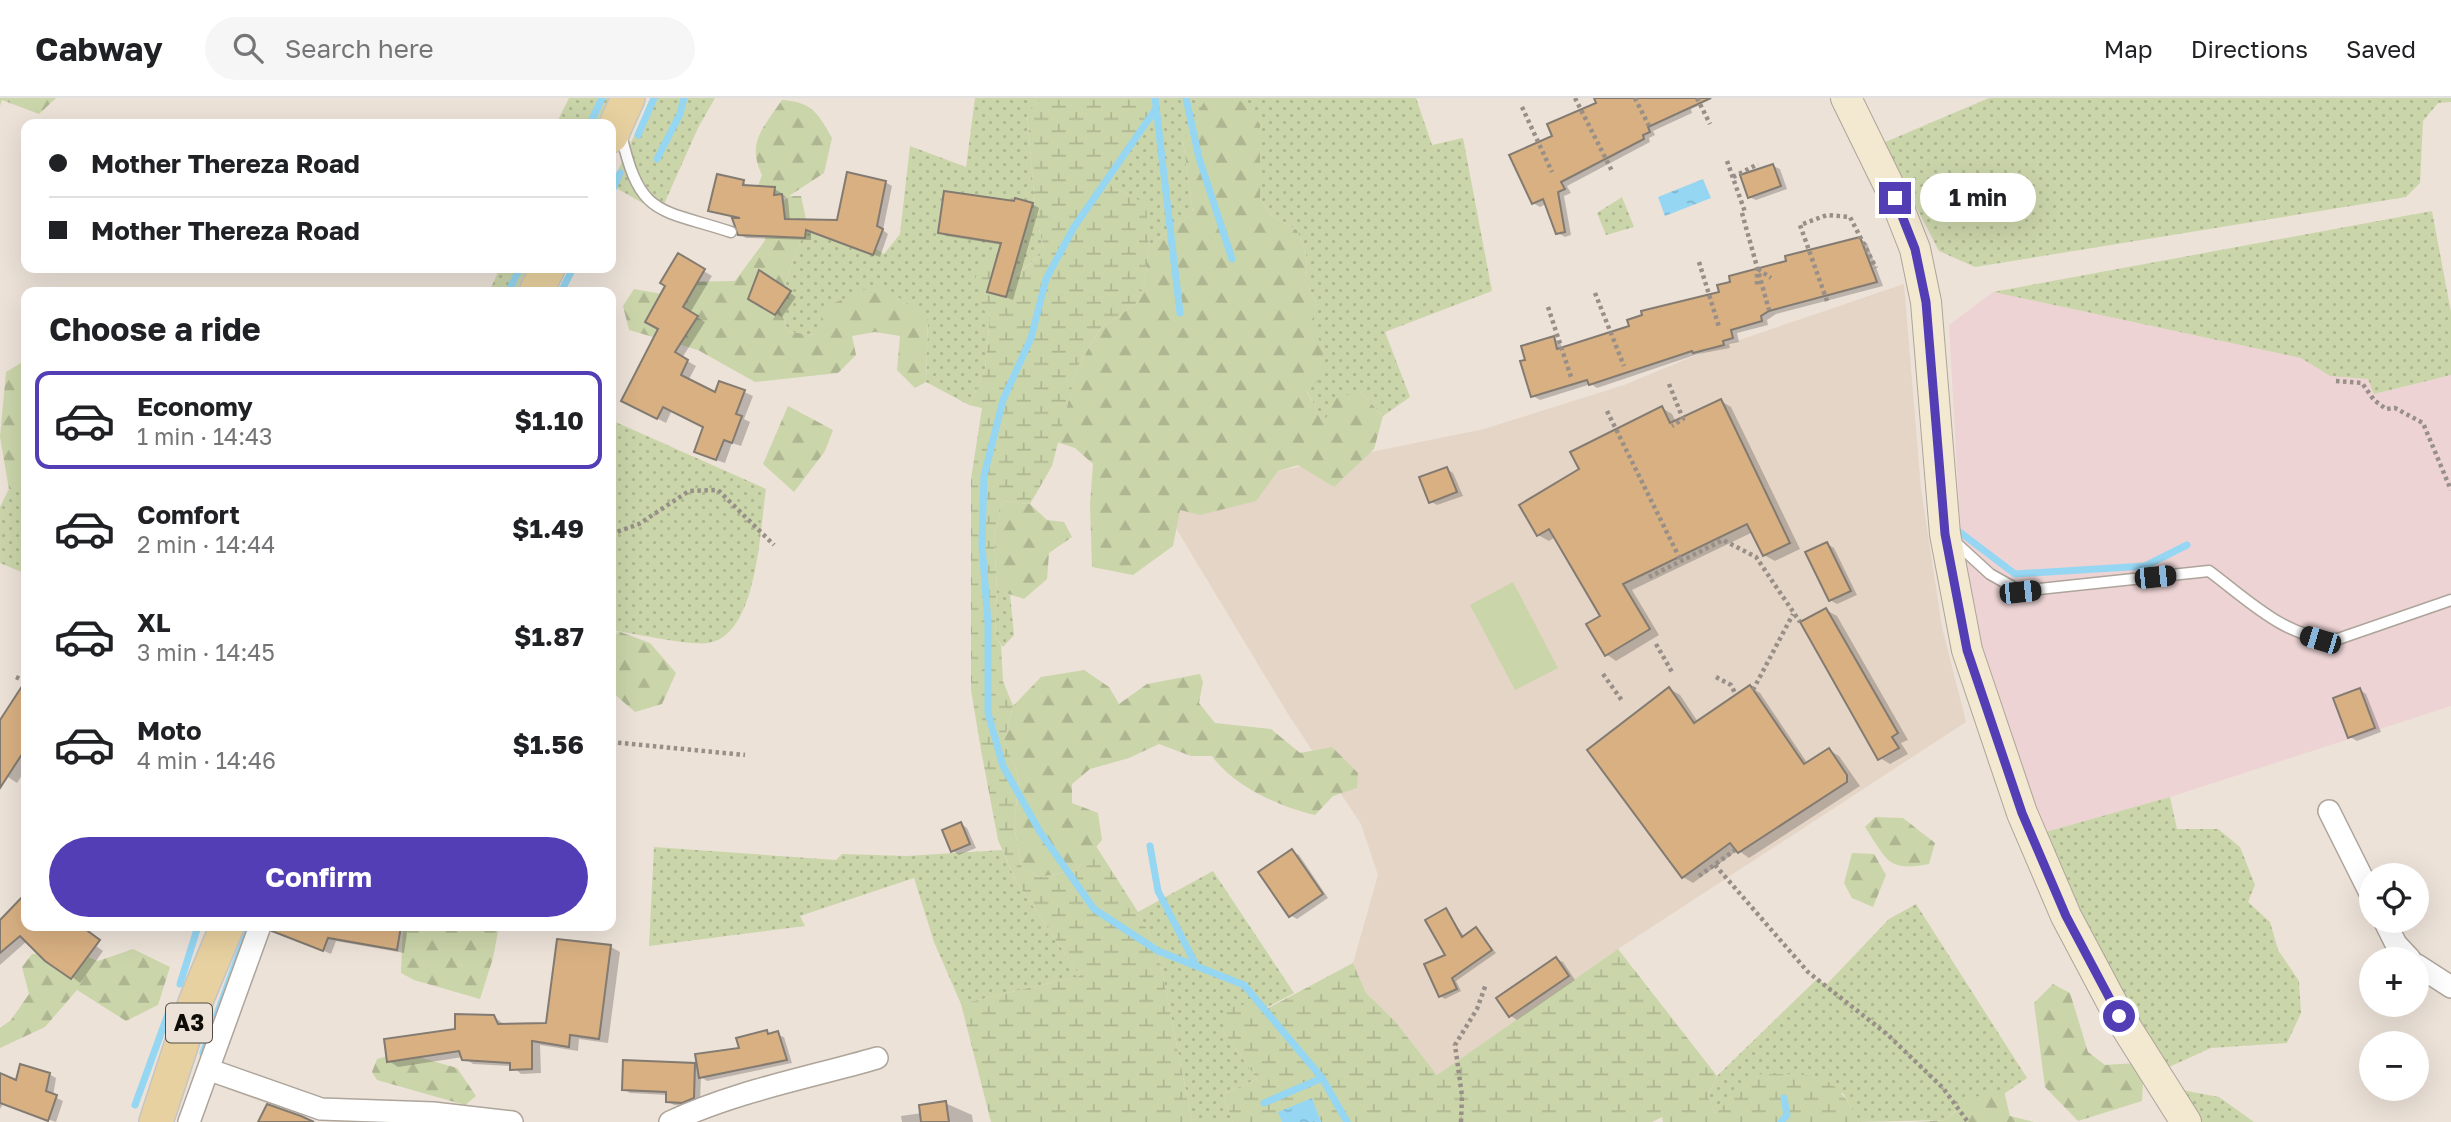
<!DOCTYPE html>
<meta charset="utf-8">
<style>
:root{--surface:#fff;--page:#f6f6f6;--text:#202124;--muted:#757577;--line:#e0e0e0;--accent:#533eb6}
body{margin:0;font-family:"Golos Text",sans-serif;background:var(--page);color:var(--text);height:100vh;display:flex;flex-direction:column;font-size:26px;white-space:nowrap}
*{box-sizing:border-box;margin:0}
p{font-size:23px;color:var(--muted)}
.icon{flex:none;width:38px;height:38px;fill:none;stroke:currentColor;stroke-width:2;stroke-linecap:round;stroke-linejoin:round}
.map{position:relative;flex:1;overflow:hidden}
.drawer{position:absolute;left:21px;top:189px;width:595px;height:644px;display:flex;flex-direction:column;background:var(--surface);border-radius:14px;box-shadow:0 7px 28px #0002}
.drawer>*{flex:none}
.guide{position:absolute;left:21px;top:21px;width:595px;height:154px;border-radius:14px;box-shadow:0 7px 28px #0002;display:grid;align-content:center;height:154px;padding:0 28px;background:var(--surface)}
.tools{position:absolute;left:2359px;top:765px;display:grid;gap:14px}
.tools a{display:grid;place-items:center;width:70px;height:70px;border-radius:50%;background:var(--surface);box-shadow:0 7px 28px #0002;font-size:35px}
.end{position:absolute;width:32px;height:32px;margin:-16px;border:9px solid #533eb6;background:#fff;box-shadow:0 0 0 4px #fff}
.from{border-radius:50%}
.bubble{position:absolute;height:49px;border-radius:24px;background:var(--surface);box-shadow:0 7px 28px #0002;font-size:23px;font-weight:700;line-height:49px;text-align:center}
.car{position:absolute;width:21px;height:42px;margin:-21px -10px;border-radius:9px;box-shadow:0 0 5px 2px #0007;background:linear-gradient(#222 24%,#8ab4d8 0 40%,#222 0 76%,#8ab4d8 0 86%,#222 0)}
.guide b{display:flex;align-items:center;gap:24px;height:66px;font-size:26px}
.guide b+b{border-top:2px solid var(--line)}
.guide i{width:18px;height:18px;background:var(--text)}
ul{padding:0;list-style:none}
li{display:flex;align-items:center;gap:21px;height:98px;margin:0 14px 10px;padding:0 14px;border:4px solid transparent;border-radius:14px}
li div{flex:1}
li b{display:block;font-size:26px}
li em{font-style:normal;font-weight:700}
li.selected{border-color:var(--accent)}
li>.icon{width:63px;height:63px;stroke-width:1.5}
h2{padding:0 28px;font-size:32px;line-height:84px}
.primary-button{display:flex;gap:14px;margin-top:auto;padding:14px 28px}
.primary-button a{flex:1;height:80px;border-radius:42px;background:var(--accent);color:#fff;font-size:28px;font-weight:700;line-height:80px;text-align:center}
header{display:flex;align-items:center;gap:42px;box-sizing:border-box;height:98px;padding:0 35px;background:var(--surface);border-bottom:2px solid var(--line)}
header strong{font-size:33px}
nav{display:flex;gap:38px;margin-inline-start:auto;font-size:24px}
.search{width:490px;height:63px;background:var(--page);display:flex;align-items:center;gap:18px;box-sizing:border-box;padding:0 24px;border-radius:38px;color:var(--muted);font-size:26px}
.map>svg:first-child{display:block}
</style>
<header>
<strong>Cabway</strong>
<div class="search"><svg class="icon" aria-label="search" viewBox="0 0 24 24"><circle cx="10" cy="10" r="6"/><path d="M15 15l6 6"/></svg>Search here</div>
<nav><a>Map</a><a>Directions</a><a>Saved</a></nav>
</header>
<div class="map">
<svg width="2451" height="1024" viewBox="0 0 2451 1024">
<defs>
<pattern id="green-dots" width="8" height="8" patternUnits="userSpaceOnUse" patternTransform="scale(1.75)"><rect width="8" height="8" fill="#cbd5aa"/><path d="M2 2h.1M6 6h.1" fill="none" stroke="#adb691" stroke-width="1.8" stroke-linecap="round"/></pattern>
<pattern id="forest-firs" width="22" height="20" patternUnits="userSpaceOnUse" patternTransform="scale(1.75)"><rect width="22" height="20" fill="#cbd5aa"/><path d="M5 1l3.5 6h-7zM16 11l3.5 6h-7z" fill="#adb691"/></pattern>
<pattern id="wetland-marsh" width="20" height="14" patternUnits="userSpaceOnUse" patternTransform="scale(1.75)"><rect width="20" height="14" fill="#cbd5aa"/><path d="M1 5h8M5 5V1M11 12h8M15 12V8" fill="none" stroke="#adb691"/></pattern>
<pattern id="water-ripples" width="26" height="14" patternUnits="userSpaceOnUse" patternTransform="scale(1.75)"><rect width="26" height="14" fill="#95d6f3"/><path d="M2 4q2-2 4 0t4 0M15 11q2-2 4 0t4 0" fill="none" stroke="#7fb6cf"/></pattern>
</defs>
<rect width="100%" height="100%" fill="#ece2d8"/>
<path fill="#edd3d4" d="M1993,194L2301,260L2330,278L2369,281L2374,296L2451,277V608L2170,699L2035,737L1964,498L1949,227Z"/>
<path fill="#e5d5c6" d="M1904,186L1921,391L1942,529L1966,624L1618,851L1437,977L1395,923L1366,895L1353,865L1378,777L1361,726L1288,616L1168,417L1278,373L1484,331L1624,287L1701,255Z"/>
<g fill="url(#green-dots)">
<path d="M569,0H609L597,26H556Z"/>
<path d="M652,0H715L698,30L660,115L611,87Z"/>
<path d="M975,0H1042L1027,16L1036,120L1045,153L979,208L990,217L985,271L969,307L926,284L928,222L816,237L788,234L780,209L787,179L807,126L860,141L884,156L900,136L910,48L966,69Z"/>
<path d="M1155,0H1416L1432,47L1463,40L1492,193L1385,234L1410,299L1383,318L1360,294L1324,325L1307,293L1324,252L1311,228L1316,204L1306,184L1307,160L1297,132L1271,117L1260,100V26L1183,43L1193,115L1149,148L1145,106L1110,87L1123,56L1155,12Z"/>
<path d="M1989,0H2451V4L2438,5L2423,23L2420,85L2406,99L1975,169L1939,153L1883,45Z"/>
<path d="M1622,99L1634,129L1606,137L1597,115Z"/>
<path d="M2432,113L2451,214V277L2374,296L2368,281L2330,278L2301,260L1993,194Z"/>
<path d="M500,170H528L516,194H489Z"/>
<path d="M611,322L766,391C760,429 758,538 708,545C690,548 632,535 611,532Z"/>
<path d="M9,391H26V476L0,465V409Z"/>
<path d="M997,492L1010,496L1014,537L1003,549L995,538Z"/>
<path d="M2170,699L2177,731H2218L2240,749L2255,787L2248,804L2270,824L2278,852L2299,883L2301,915L2287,945L2211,950L2169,969L2102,862L2035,737Z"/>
<path d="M654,749L836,762L842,756L907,758L1002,752L1016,783L1080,878L961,906L934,844L914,780L800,818L805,828L649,848Z"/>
<path d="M1213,773L1294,895L1223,933L1257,981L1223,996L1233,1024H1192L1158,853L1138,814Z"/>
<path d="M1916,806L2027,980L1966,1022L1958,1011L1945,1022L1859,1024L1843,995L1716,1016L1708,999L1717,978L1817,881L1826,887L1889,821Z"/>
<path d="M2182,992L2219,999L2254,1024H2192Z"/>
</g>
<g fill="url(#forest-firs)">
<path d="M0,0H56L39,16L2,2L0,8Z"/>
<path d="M1239,1L1260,26V100L1271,117L1297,132L1307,160L1306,184L1316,204L1312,228L1324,252L1319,282L1307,294L1324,324L1337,299L1360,294L1383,318L1374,351L1334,389L1298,367L1278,373L1256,403L1200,417L1180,412L1173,448L1133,477L1092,469L1090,406L1093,366L1075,350L1057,344L1077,270L1100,231L1137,205L1145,184L1149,148L1193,115L1183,43L1205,2Z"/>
<path d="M782,2C812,4 818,15 832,40L824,75L789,98H801L807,126L787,179L780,209L788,234L816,237L825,209L880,185L928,222L926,284L915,290L897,272L900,238L875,234L852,238L856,257L838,275L755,284L698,252L629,232L623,208L634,191L662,196L677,184L735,183L764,144L772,120L787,99L765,101L758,88L762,77C746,44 764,29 782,2Z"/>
<path d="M26,262V391H9L0,339L6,274Z"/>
<path d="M788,308L833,332L825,353L794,394L763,366Z"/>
<path d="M1003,403L1030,406L1047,422L1064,424L1072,439L1049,455L1047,481L1024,501L997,492L994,438Z"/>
<path d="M618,533L650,545L676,575L662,606L635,614L611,593V544Z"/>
<path d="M1084,572L1109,589L1119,606L1147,586L1200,576L1203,584L1199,605L1215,625L1271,631L1300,655L1332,649L1358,675L1357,690L1333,698L1315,717C1280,709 1233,688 1212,658H1191L1159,646L1129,660L1090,671L1072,686V705L1098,715L1102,742L1076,772L1040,779L1022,770L1014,728L1019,679L1004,642L1013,608L1041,579Z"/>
<path d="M1875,719L1903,720L1935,745L1929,766C1887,774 1887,762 1865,729Z"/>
<path d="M1852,755L1874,756L1886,777L1873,809L1852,800L1844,785Z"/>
<path d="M403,828H499L493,860L480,901L414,882L401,875Z"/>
<path d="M133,851L170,869L158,907L126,923L77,892L45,929L0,950V930L11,922L29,896L22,869L32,856L76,854L98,863Z"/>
<path d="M2053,886L2070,895L2088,954L2105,967L2136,965L2143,983L2142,1003L2078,1023L2045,989L2034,905Z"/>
<path d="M401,954L457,970L476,998L465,1007L377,982L372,974L377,961Z"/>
<path d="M2004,993L2010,1018L2034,1024H1914L1945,1022L1974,999Z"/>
</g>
<g fill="url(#wetland-marsh)">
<path d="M1042,0H1155V12L1136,39L1110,87L1146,106L1149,148L1145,184L1137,205L1100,231L1077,270L1052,368L1030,406L1003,403L994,438L997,492L995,538L1001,547L1003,583L1013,608L1004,642L1019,679L1014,728L1022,770L1040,779L1076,772L1096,748L1138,814L1158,853L1192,1024H991L961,906L1080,878L1016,783L998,742L981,652L971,592V381L982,310L969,307L985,271L990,217L979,209L976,178L992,157L1017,177L1045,153L1036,120L1027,15Z"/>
<path d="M1618,851L1717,978L1708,999L1716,1016L1752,976C1808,978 1832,966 1859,1024H1663L1662,1019L1652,1024H1321L1312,1001L1279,1014L1282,1024H1233L1223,996L1257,981L1223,933L1226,911L1258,903L1265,912L1353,865L1366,895L1395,923L1437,977Z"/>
</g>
<path fill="#cbd5aa" d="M1513,484L1558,570L1515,592L1470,507Z"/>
<g fill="url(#water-ripples)">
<path d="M1703,81L1711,100L1665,118L1658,99Z"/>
<path d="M1312,1000L1321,1024H1282L1278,1014Z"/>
</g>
<g fill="#0003">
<path d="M1597,0H1704L1696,3L1698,8L1691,11L1692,15L1653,33L1655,37L1649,40L1650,44L1567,88L1571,95L1564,98L1571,137L1565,139L1558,135L1546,106L1540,109L1533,105L1555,39L1598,6Z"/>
<path d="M1773,68L1780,71L1787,91L1756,102L1749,99Z"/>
<path d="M743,84L749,89L774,91L780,94L788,101L790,123L838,124L885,84L892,88L883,132L888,136L880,159L811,134V142L746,140L739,136L734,119L710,112Z"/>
<path d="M1032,106L1039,110L1013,202L990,193L1003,147L946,138L940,135Z"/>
<path d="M1860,141L1867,145L1883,188L1776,216L1767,222L1768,227L1737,235L1739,244L1729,246L1730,250L1698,256L1597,290L1591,286L1540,302L1533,298L1553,240L1560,244L1562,251L1632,229L1721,195L1788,164Z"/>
<path d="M678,158L712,178L690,215L705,224L682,260L696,268L688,283L716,297L744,294L753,298L744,321L750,324L741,348L732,345L725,365L704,358L705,329L672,312L666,325L631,307L660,231L668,187Z"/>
<path d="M766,178L796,199L782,219L751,200Z"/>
<path d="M1721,303L1731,309L1800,451L1775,463L1764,457L1753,434L1632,492L1659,537L1616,563L1606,556L1603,519L1555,439L1549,443L1538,437L1582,372L1662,310L1672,316L1676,324Z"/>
<path d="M1447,371L1453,375L1463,398L1437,407L1430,403Z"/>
<path d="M1827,446L1834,450L1857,497L1837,506L1830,502Z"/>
<path d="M1826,512L1837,518L1908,642L1901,645L1908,656L1890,666L1880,660Z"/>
<path d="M25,588L26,671L17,685L0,674V626Z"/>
<path d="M1750,589L1760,595L1808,666L1829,652L1839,658L1860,688L1749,760L1738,752L1693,785L1683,779L1670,591L1680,597L1698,624Z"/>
<path d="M2360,592L2366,596L2381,634L2357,643L2350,639Z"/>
<path d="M961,726L967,730L976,750L959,757L953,753Z"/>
<path d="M1292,753L1299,757L1328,800L1297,821L1290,817Z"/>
<path d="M23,801L26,803V828H69L103,853L80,885L27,843L0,867V824Z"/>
<path d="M1446,812L1465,840L1476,831L1496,855L1456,883L1461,893L1445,901L1440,898L1448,858Z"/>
<path d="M294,828H408L404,855L336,843L331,856L290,838Z"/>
<path d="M558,843L611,849L620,854L608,945L579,941L578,953L540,947L541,975L521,976L512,968L473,966L463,959L398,969L389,963L494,919L505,927H548Z"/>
<path d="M1556,861L1563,864L1575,882L1517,922L1511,918Z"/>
<path d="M766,934L784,939L792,965L707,983L701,979L700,1003L689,1008L674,1007L667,1003L668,997L630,995L624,991L694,966L699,969L741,951Z"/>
<path d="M49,976L56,980L53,998L63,1003L56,1024L3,1006L0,1011V977L18,984Z"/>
<path d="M945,1005L972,1017L973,1024H902L901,1018L922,1015Z"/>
</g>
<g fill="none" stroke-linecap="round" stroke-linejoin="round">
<g stroke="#95d6f3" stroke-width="7">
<path d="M1155,0L1180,215"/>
<path d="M1186,0L1199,60L1232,161"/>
<path d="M1155,12L1074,129L1046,181L1031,240L1003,302L984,378L982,447L988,525V615L1003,668L1040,734L1094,811L1158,853L1244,887L1322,980L1347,1024"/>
<path d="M590,26L602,0"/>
<path d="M638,37L654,0"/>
<path d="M657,61L680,16L684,0"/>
<path d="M611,95L620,75"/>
<path d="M508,194L520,170"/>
<path d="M561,194L573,170"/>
<path d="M1953,429L2015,476L2145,468L2187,447"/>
<path d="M1150,748L1158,793L1196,867"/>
<path d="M180,886L198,828"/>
<path d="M203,955L249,828"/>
<path d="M1264,1005L1322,980"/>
<path d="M135,1007L168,916"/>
<path d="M1781,1024L1787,1017L1784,1000"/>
</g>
</g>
<g fill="#d8b082" stroke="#837b71" stroke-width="2">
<path d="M1594,0H1711L1648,29L1650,34L1643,37L1644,41L1561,84L1565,91L1558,94L1565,134L1556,136L1543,101L1532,106L1509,57L1552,38L1547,26L1596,5Z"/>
<path d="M1773,66L1781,88L1748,100L1740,77Z"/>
<path d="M847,74L886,83L877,128L883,131L873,157L806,132L805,140L738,137L732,120H740L708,113L717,76L744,82L743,87L775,89L774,97L782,96L785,121L837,122Z"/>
<path d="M944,93L1014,103L1015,100L1033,105L1006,199L987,194L1001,145L938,135Z"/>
<path d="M1860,139L1877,184L1769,213L1761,218L1762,223L1731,232L1733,240L1723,243L1724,247L1693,255L1692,253L1589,287L1587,282L1531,299L1520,263L1525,262L1521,248L1554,238L1557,251L1629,228L1627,222L1642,217L1641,213L1719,194L1717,187L1730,184L1729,178L1786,163L1785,158Z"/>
<path d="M678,155L705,171L683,209L698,218L675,254L688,262L681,277L715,294L719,283L745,292L736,316L742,318L732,345L724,342L716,362L694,354L703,329L663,309L657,321L621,303L658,231L645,224L665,188L660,185Z"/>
<path d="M759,172L791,193L775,217L748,201Z"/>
<path d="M1721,301L1790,445L1763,458L1747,426L1623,486L1650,531L1605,558L1586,526L1600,518L1549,431L1537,438L1519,407L1579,371L1570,354L1662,308L1670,325Z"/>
<path d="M1447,369L1457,394L1429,405L1419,379Z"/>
<path d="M1827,444L1851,493L1829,503L1805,454Z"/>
<path d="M1826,510L1898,635L1892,639L1899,650L1878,662L1800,524Z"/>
<path d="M26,582V650L0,690V622Z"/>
<path d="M1750,587L1804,666L1829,650L1847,677V684L1738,755L1730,745L1682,780L1587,652L1669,589L1694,625Z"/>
<path d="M2360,590L2375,630L2348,640L2333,600Z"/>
<path d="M961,724L970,746L951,754L942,732Z"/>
<path d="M1292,751L1323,796L1289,819L1258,774Z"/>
<path d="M26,795V828H81L100,842L71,881L45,863L20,838L0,855V822Z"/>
<path d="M1446,810L1462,839L1476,829L1492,852L1452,880L1457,891L1439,899L1424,866L1445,857L1425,822Z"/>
<path d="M273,828H401L397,852L328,840L323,853L272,833Z"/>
<path d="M557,841L611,847L599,941L570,937L569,949L532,943V971L510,972V965L462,962L459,953L387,964L384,941L455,931V916L494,917L498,926L546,925Z"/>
<path d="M1556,859L1569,878L1509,919L1496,900Z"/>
<path d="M767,932L768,936L778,933L787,962L699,980L695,956L739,950L736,940Z"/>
<path d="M623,962L695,965L694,1000L682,1005L666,1004V994L622,992Z"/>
<path d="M20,966L50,975L46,993L57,997L48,1023L0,1005V975L16,982Z"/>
<path d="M946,1003L949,1024H921L919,1007Z"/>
<path d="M267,1006L301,1018L314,1024H258Z"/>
</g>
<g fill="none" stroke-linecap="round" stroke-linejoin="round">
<g stroke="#ada49a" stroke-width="13">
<g id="lane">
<path d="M621,36C640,119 657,110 731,134"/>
<path d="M1954,443L1990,476L2020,493L2209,473C2247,501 2288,543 2338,541L2451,502"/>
</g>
</g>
<g stroke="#ada49a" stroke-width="24">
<g id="street">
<path d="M2329,713L2371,797"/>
<path d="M2384,822L2396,846L2410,861"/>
<path d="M2417,867L2451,889"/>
<path d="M210,972L321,1011L433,1015L512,1024"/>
<path d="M189,1024L260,828"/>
<path d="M670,1024C736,993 808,980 877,960"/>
</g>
</g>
<g stroke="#ada49a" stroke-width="32">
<path id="secondary" d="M1846,0L1895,100L1915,151L1926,204L1945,436L1967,552L2022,715L2066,818L2119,918L2186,1024"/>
</g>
<g stroke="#c5c5c4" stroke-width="36">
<g id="primary">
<path d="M611,38L628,0"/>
<path d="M536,194L548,170"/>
<path d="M156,1024L195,905L227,828"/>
</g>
</g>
<g stroke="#978f88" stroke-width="4.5" stroke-dasharray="3.5 3.5" stroke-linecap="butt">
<path d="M1575,0L1613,75"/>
<path d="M1635,0L1649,28"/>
<path d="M1697,0L1710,26"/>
<path d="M1522,9L1552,74"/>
<path d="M1727,63L1745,114"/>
<path d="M1733,79L1758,66"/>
<path d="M1742,115L1769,212"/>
<path d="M1699,164L1719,229"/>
<path d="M1758,171L1771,180"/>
<path d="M1757,176V189"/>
<path d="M1595,195L1624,268"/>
<path d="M1827,203L1800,127L1827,117L1850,119L1876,170"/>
<path d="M1548,209L1572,282"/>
<path d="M2336,283L2362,285L2374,302L2386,311L2395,310L2423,325L2451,392"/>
<path d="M1669,286L1683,321L1672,328"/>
<path d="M1607,313L1681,463"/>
<path d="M611,436L639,426L689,393L718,392L774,447"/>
<path d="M1649,479L1723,442L1756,459L1800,524"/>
<path d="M1656,546L1672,574"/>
<path d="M1603,576L1623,604"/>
<path d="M16,579L26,584"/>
<path d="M1716,579L1731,587L1736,597"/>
<path d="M1753,592L1793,516"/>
<path d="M611,644L745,657"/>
<path d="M1715,767L1808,874L1888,937L1943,990L1968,1024"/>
<path d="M1699,778L1735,752"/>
<path d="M1461,1024L1462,998L1455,947L1477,911L1486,886"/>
</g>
<use href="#lane" stroke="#fff" stroke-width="10"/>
<use href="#street" stroke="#fff" stroke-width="21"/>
<use href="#secondary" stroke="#f3e8d0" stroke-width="30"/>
<use href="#primary" stroke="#e8d1a0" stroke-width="33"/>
</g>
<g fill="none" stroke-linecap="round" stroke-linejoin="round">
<path stroke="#533eb6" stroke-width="9" d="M1895,100L1915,151L1926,204L1945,436L1967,552L2022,715L2066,818L2119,918"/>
</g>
<g text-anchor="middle" stroke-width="5" stroke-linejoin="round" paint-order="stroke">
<rect fill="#ece2d8" stroke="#514c46" stroke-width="2" x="166" y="905.5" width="46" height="39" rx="5"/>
<g font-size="23" font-weight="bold" fill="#0f0c08">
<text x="189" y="933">A3</text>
</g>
</g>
</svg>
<div class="tools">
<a><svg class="icon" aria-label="locate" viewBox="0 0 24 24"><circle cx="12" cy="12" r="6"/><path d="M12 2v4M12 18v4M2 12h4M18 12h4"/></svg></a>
<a>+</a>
<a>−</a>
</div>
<i class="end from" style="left:2119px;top:918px"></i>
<i class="end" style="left:1895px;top:100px"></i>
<div class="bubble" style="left:1920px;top:75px;width:116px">1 min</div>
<i class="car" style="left:2155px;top:479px;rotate:84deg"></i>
<i class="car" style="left:2020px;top:494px;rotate:84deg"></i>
<i class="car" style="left:2320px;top:542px;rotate:287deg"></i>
<div class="guide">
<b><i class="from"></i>Mother Thereza Road</b>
<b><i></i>Mother Thereza Road</b>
</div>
<section class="drawer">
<h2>Choose a ride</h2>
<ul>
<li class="selected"><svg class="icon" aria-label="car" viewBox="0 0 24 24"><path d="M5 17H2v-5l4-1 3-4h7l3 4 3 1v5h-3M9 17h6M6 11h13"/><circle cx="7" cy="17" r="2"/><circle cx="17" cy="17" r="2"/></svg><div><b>Economy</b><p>1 min · 14:43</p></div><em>$1.10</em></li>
<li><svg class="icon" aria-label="car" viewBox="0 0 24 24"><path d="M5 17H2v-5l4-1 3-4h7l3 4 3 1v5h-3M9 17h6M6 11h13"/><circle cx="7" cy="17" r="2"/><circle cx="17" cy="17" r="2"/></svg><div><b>Comfort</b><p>2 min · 14:44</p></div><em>$1.49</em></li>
<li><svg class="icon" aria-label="car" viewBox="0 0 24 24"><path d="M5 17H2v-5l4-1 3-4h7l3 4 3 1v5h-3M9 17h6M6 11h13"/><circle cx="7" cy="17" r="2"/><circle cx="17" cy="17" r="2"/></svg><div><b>XL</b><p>3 min · 14:45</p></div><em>$1.87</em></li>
<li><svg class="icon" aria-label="car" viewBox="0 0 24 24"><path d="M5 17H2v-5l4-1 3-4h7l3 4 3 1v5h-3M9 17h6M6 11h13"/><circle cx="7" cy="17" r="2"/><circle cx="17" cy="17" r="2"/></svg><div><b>Moto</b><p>4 min · 14:46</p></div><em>$1.56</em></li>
</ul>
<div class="primary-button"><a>Confirm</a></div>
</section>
</div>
